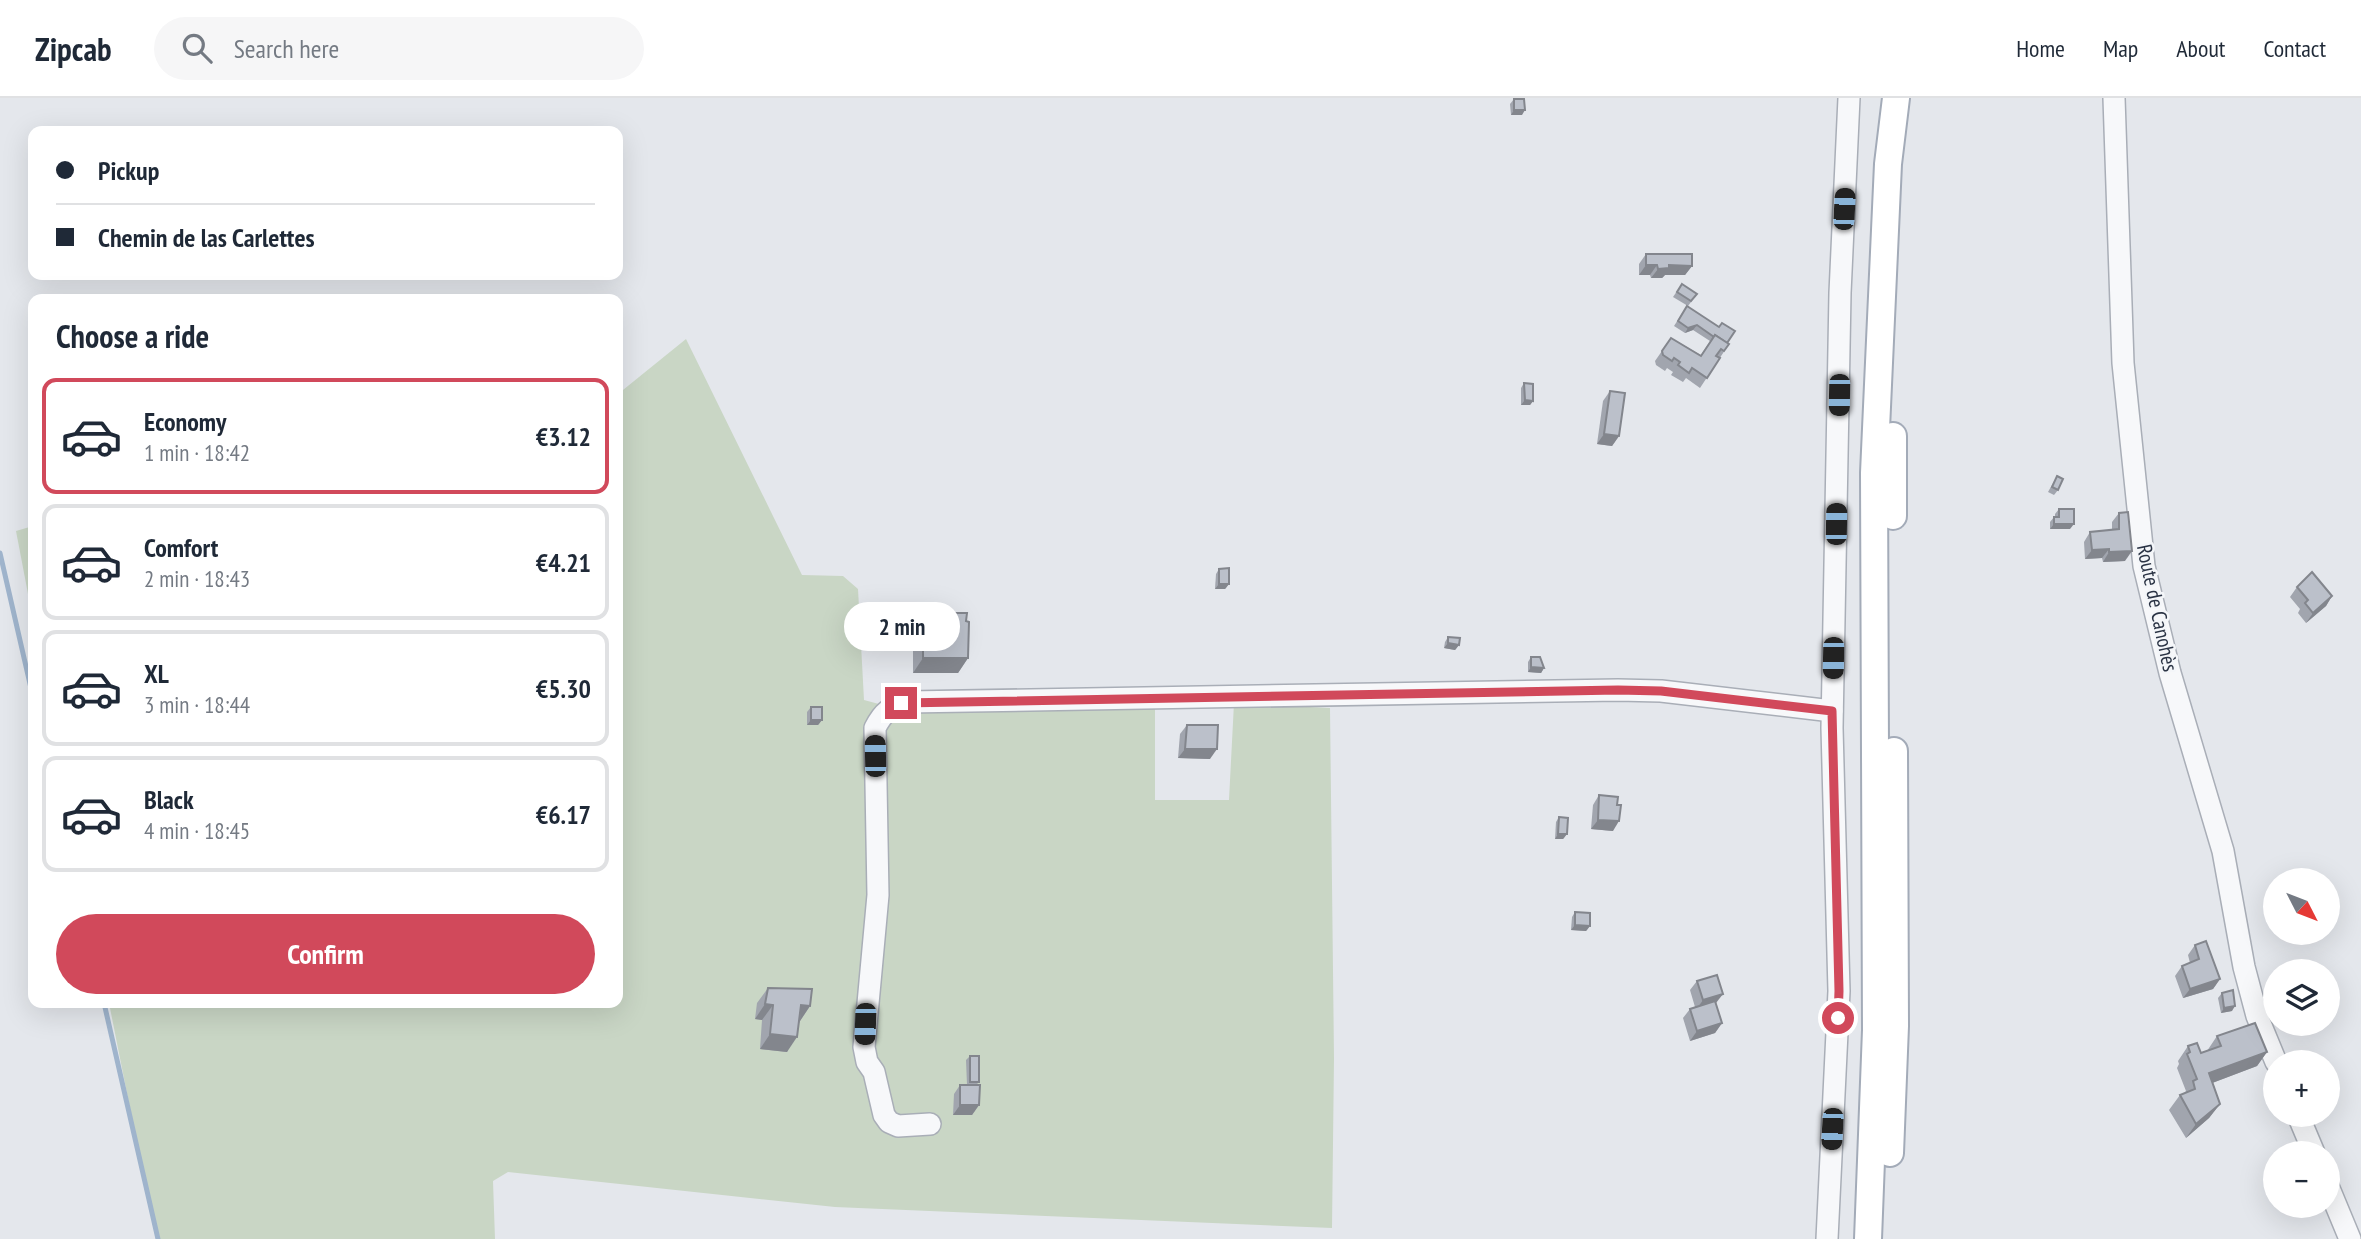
<!DOCTYPE html>
<meta charset="utf-8">
<style>
:root{--surface:#fff;--page:#f6f6f7;--text:#1f2937;--muted:#747a83;--line:#e0e1e3;--accent:#d1495b}
body{margin:0;font-family:"PT Sans Narrow",sans-serif;background:var(--page);color:var(--text);height:100vh;display:flex;flex-direction:column;font-size:26px;white-space:nowrap}
*{box-sizing:border-box;margin:0}
p{font-size:23px;color:var(--muted)}
.icon{flex:none;width:38px;height:38px;fill:none;stroke:currentColor;stroke-width:2;stroke-linecap:round;stroke-linejoin:round}
.map{position:relative;flex:1;overflow:hidden}
.side{position:absolute;left:28px;top:196px;width:595px;height:714px;display:flex;flex-direction:column;background:var(--surface);border-radius:14px;box-shadow:0 7px 28px #0002}
.side>*{flex:none}
.guide{position:absolute;left:28px;top:28px;width:595px;height:154px;border-radius:14px;box-shadow:0 7px 28px #0002;display:grid;align-content:center;height:154px;padding:0 28px;background:var(--surface)}
.needle{width:46px;rotate:132deg}
.tools{position:absolute;left:2263px;top:770px;display:grid;gap:14px}
.tools a{display:grid;place-items:center;width:77px;height:77px;border-radius:50%;background:var(--surface);box-shadow:0 7px 28px #0002;font-size:35px}
.end{position:absolute;width:32px;height:32px;margin:-16px;border:9px solid #d1495b;background:#fff;box-shadow:0 0 0 4px #fff}
.from{border-radius:50%}
.bubble{position:absolute;height:49px;border-radius:24px;background:var(--surface);box-shadow:0 7px 28px #0002;font-size:23px;font-weight:600;line-height:49px;text-align:center}
.car{position:absolute;width:21px;height:42px;margin:-21px -10px;border-radius:9px;box-shadow:0 0 5px 2px #0007;background:linear-gradient(#222 24%,#8ab4d8 0 40%,#222 0 76%,#8ab4d8 0 86%,#222 0)}
.guide b{display:flex;align-items:center;gap:24px;height:66px;font-size:26px}
.guide b+b{border-top:2px solid var(--line)}
.guide i{width:18px;height:18px;background:var(--text)}
ul{padding:0;list-style:none}
li{display:flex;align-items:center;gap:21px;height:116px;margin:0 14px 10px;padding:0 14px;border:4px solid var(--line);border-radius:14px}
li div{flex:1}
li b{display:block;font-size:26px}
li em{font-style:normal;font-weight:600}
li.current{border-color:var(--accent)}
li>.icon{width:63px;height:63px;stroke-width:1.5}
h2{padding:0 28px;font-size:32px;line-height:84px}
.primary-button{display:flex;gap:14px;margin-top:auto;padding:14px 28px}
.primary-button a{flex:1;height:80px;border-radius:42px;background:var(--accent);color:#fff;font-size:28px;font-weight:600;line-height:80px;text-align:center}
header{display:flex;align-items:center;gap:42px;box-sizing:border-box;height:98px;padding:0 35px;background:var(--surface);border-bottom:2px solid var(--line)}
header strong{font-size:33px}
nav{display:flex;gap:38px;margin-inline-start:auto;font-size:24px}
.search{width:490px;height:63px;background:var(--page);display:flex;align-items:center;gap:18px;box-sizing:border-box;padding:0 24px;border-radius:38px;color:var(--muted);font-size:26px}
.map>svg:first-child{display:block}
</style>
<header>
<strong>Zipcab</strong>
<div class="search"><svg class="icon" aria-label="search" viewBox="0 0 24 24"><circle cx="10" cy="10" r="6"/><path d="M15 15l6 6"/></svg>Search here</div>
<nav><a>Home</a><a>Map</a><a>About</a><a>Contact</a></nav>
</header>
<div class="map">
<svg width="2361" height="1141" viewBox="0 0 2361 1141">
<rect width="100%" height="100%" fill="#e4e7ec"/>
<g fill="#c9d6c5">
<path d="M686,241L802,477L843,478L858,491L864,602L905,613L1155,607V702H1229L1234,605L1330,610L1334,960L1332,1130L835,1109L508,1074L493,1083L495,1141H156L109,905H618V296Z"/>
<path d="M33,428V522L16,433Z"/>
</g>
<g fill="none" stroke-linecap="round" stroke-linejoin="round">
<g stroke="#9fb4cc" stroke-width="5">
<path d="M0,455L33,599"/>
<path d="M104,905L158,1141"/>
</g>
<g stroke="#a9aeb7" stroke-width="24">
<g id="minor">
<path d="M2114,0L2123,265L2144,468L2170,575L2223,753L2244,869L2257,918L2276,964"/>
<path d="M2298,1017L2314,1055"/>
<path d="M930,1026L898,1028L889,1024L884,1017L874,974L867,964L864,949L878,797L875,630C883,614 890,609 907,604L1618,592L1661,593L1832,613"/>
<path d="M2328,1088L2350,1141"/>
<path d="M1827,1141L1839,893L1832,630L1840,195L1849,0"/>
</g>
</g>
<g stroke="#a3abb8" stroke-width="30">
<g id="major">
<path d="M1893,418V338"/>
<path d="M1890,1055L1895,928L1894,653"/>
<path d="M1868,1141L1876,932L1874,375L1888,66L1896,0"/>
</g>
</g>
<use href="#minor" stroke="#f7f8fa" stroke-width="21"/>
<use href="#major" stroke="#fff" stroke-width="26"/>
</g>
<g fill="#a1a5ae">
<path d="M1514,1L1522,17H1511L1510,6Z"/>
<path d="M1646,156L1692,168L1685,177H1665L1662,180H1651L1650,177H1639V166Z"/>
<path d="M1682,186L1697,196L1688,208L1673,199Z"/>
<path d="M1687,208L1729,246L1700,290L1686,280L1683,284L1671,277L1673,274L1667,270L1665,273L1656,267L1655,263L1671,240L1701,257L1710,243L1693,232L1685,235L1674,228Z"/>
<path d="M1524,285L1533,303L1530,307H1521V290Z"/>
<path d="M1610,293L1619,338L1612,348L1597,346L1603,303Z"/>
<path d="M2057,378L2058,392L2054,397L2048,394Z"/>
<path d="M2059,411L2070,431H2050V424L2054,419H2055V416Z"/>
<path d="M2119,415L2125,463L2103,464L2102,460L2085,461L2084,444L2090,434L2112,432V424Z"/>
<path d="M1219,471L1229,486L1225,491H1215L1216,476Z"/>
<path d="M2297,489L2332,498L2326,508L2306,525L2298,515L2300,511L2290,499Z"/>
<path d="M945,515L966,523L968,560L958,575H913V540L923,525H930L932,523H939Z"/>
<path d="M1448,539L1459,547L1455,552L1444,550L1445,544Z"/>
<path d="M1531,559L1544,570L1541,575L1528,574V564Z"/>
<path d="M811,609L822,622L818,627H807V614Z"/>
<path d="M1187,627L1210,661L1178,660L1180,636Z"/>
<path d="M1599,697L1613,733L1591,731L1593,707Z"/>
<path d="M1559,719L1567,736L1563,741H1555L1556,724Z"/>
<path d="M1575,814L1590,828L1586,833L1571,832L1572,819Z"/>
<path d="M2195,847L2220,881L2213,891L2183,900L2175,878L2182,868L2190,865L2188,857Z"/>
<path d="M1697,883L1716,905L1722,925L1715,935L1690,943L1683,920L1690,911L1695,909L1690,892Z"/>
<path d="M768,890L810,908L800,923L787,954L760,951L762,922L755,921L757,905Z"/>
<path d="M2222,895L2232,913L2221,915L2218,900Z"/>
<path d="M2217,938L2267,954L2257,968L2212,985L2220,1006L2209,1020L2186,1040L2169,1012L2180,997L2184,996L2186,993L2177,970L2179,966L2178,963L2188,948L2201,955L2207,953Z"/>
<path d="M970,958L978,987L979,1007L972,1017H953L954,996L960,987H967L966,962Z"/>
</g>
<g fill="#83868d">
<path d="M1514,12H1525L1522,17H1511Z"/>
<path d="M1646,167H1657L1650,177H1639Z"/>
<path d="M1669,167L1692,168L1685,177H1665L1662,180H1651L1658,171Z"/>
<path d="M1697,227L1693,232L1685,235L1688,230Z"/>
<path d="M1525,302L1533,303L1530,307H1521Z"/>
<path d="M1604,336L1619,338L1612,348L1597,346Z"/>
<path d="M2054,426H2074L2070,431H2050Z"/>
<path d="M2109,451L2102,460L2085,461L2092,452Z"/>
<path d="M2132,453L2125,463L2103,464L2109,454Z"/>
<path d="M1219,486H1229L1225,491H1215Z"/>
<path d="M2332,498L2326,508L2306,525L2313,515Z"/>
<path d="M1448,545L1459,547L1455,552L1444,550Z"/>
<path d="M923,560H968L958,575H913Z"/>
<path d="M1531,569L1544,570L1541,575L1528,574Z"/>
<path d="M811,622H822L818,627H807Z"/>
<path d="M1185,651H1217L1210,661L1178,660Z"/>
<path d="M1598,722L1619,723L1613,733L1591,731Z"/>
<path d="M1558,736H1567L1563,741H1555Z"/>
<path d="M1575,827L1590,828L1586,833L1571,832Z"/>
<path d="M2220,881L2213,891L2183,900L2190,891Z"/>
<path d="M1723,896L1716,905L1696,912L1703,902Z"/>
<path d="M765,906L773,907L762,922L755,921Z"/>
<path d="M801,907L810,908L800,923Z"/>
<path d="M2235,908L2232,913L2221,915L2224,910Z"/>
<path d="M1722,925L1715,935L1690,943L1697,933Z"/>
<path d="M770,936L797,939L787,954L760,951Z"/>
<path d="M2267,954L2257,968L2199,990L2209,975Z"/>
<path d="M2220,1006L2209,1020L2186,1040L2196,1026Z"/>
<path d="M960,1007H979L972,1017H953Z"/>
</g>
<g fill="#bbc0ca" stroke="#83868d" stroke-width="2">
<path d="M1514,1H1524L1525,12H1514Z"/>
<path d="M1646,156H1692V168L1669,167V170L1658,171L1657,167H1646Z"/>
<path d="M1682,186L1697,196L1691,203L1677,194Z"/>
<path d="M1687,208L1719,229L1722,225L1735,233L1727,245L1715,237L1712,242L1714,239L1697,227L1688,230L1678,223Z"/>
<path d="M1715,237L1729,246L1724,253L1721,251L1716,258L1720,260L1707,280L1692,270L1689,275L1678,267L1680,264L1674,260L1672,263L1663,257L1662,253L1671,240L1701,258Z"/>
<path d="M1524,285L1533,286V303L1525,302Z"/>
<path d="M1610,293L1625,295L1619,338L1604,336Z"/>
<path d="M2057,378L2063,381L2058,392L2052,389Z"/>
<path d="M2059,411H2074V426H2054V419H2059Z"/>
<path d="M2128,414L2132,453L2109,454V451L2092,452L2090,434L2119,431V415Z"/>
<path d="M1229,470V486H1219V471Z"/>
<path d="M2312,474L2332,498L2313,515L2305,505L2308,502L2297,489Z"/>
<path d="M945,515H967L966,523L969,524L968,560H923V525H932V523H944Z"/>
<path d="M1448,539L1460,540L1459,547L1448,545Z"/>
<path d="M1531,559H1540L1544,570L1531,569Z"/>
<rect x="811" y="609" width="11" height="13"/>
<path d="M1187,627H1218L1217,651H1185Z"/>
<path d="M1599,697L1618,699L1617,707H1621L1619,723L1598,722Z"/>
<path d="M1559,719L1568,720L1567,736H1558Z"/>
<path d="M1575,814L1590,815V828L1575,827Z"/>
<path d="M2206,843L2220,881L2190,891L2182,868L2199,861L2195,847Z"/>
<path d="M1717,877L1723,896L1703,902L1697,883Z"/>
<path d="M768,890L812,891L810,908L801,907L797,939L770,936L773,907L765,906Z"/>
<path d="M2233,892L2235,908L2224,910L2222,895Z"/>
<path d="M1715,903L1722,925L1697,933L1690,911Z"/>
<path d="M2255,925L2267,954L2209,975L2220,1006L2196,1026L2180,997L2195,991L2193,983L2197,981L2187,956L2190,954L2188,948L2197,945L2201,955L2221,948L2217,938Z"/>
<rect x="970" y="958" width="9" height="26"/>
<path d="M960,987H980L979,1007H960Z"/>
</g>
<g fill="none" stroke-linecap="round" stroke-linejoin="round">
<path stroke="#d1495b" stroke-width="9" d="M901,605L1618,592L1661,593L1832,613L1839,893L1838,920"/>
</g>
<g text-anchor="middle" stroke-width="5" stroke-linejoin="round" paint-order="stroke">
<g font-size="21" fill="#2b3445" stroke="#f4f6f9">
<text transform="translate(2157 510) rotate(78)" y="7">Route de Canohès</text>
</g>
</g>
</svg>
<div class="tools">
<a><svg class="needle" viewBox="-14 -14 28 28"><path d="M0-13l5 13h-10z" fill="#e53935"/><path d="M0 13l5-13h-10z" fill="#747a83"/></svg></a>
<a><svg class="icon" aria-label="layers" viewBox="0 0 24 24"><path d="M12 4l9 5-9 5-9-5zM3 14l9 5 9-5"/></svg></a>
<a>+</a>
<a>−</a>
</div>
<i class="end from" style="left:1838px;top:920px"></i>
<i class="end" style="left:901px;top:605px"></i>
<div class="bubble" style="left:844px;top:504px;width:116px">2 min</div>
<i class="car" style="left:1844px;top:111px;rotate:3deg"></i>
<i class="car" style="left:1839px;top:297px;rotate:181deg"></i>
<i class="car" style="left:1836px;top:426px;rotate:1deg"></i>
<i class="car" style="left:1833px;top:560px;rotate:181deg"></i>
<i class="car" style="left:875px;top:658px;rotate:359deg"></i>
<i class="car" style="left:865px;top:926px;rotate:182deg"></i>
<i class="car" style="left:1832px;top:1031px;rotate:183deg"></i>
<div class="guide">
<b><i class="from"></i>Pickup</b>
<b><i></i>Chemin de las Carlettes</b>
</div>
<section class="side">
<h2>Choose a ride</h2>
<ul>
<li class="current"><svg class="icon" aria-label="car" viewBox="0 0 24 24"><path d="M5 17H2v-5l4-1 3-4h7l3 4 3 1v5h-3M9 17h6M6 11h13"/><circle cx="7" cy="17" r="2"/><circle cx="17" cy="17" r="2"/></svg><div><b>Economy</b><p>1 min · 18:42</p></div><em>€3.12</em></li>
<li><svg class="icon" aria-label="car" viewBox="0 0 24 24"><path d="M5 17H2v-5l4-1 3-4h7l3 4 3 1v5h-3M9 17h6M6 11h13"/><circle cx="7" cy="17" r="2"/><circle cx="17" cy="17" r="2"/></svg><div><b>Comfort</b><p>2 min · 18:43</p></div><em>€4.21</em></li>
<li><svg class="icon" aria-label="car" viewBox="0 0 24 24"><path d="M5 17H2v-5l4-1 3-4h7l3 4 3 1v5h-3M9 17h6M6 11h13"/><circle cx="7" cy="17" r="2"/><circle cx="17" cy="17" r="2"/></svg><div><b>XL</b><p>3 min · 18:44</p></div><em>€5.30</em></li>
<li><svg class="icon" aria-label="car" viewBox="0 0 24 24"><path d="M5 17H2v-5l4-1 3-4h7l3 4 3 1v5h-3M9 17h6M6 11h13"/><circle cx="7" cy="17" r="2"/><circle cx="17" cy="17" r="2"/></svg><div><b>Black</b><p>4 min · 18:45</p></div><em>€6.17</em></li>
</ul>
<div class="primary-button"><a>Confirm</a></div>
</section>
</div>
